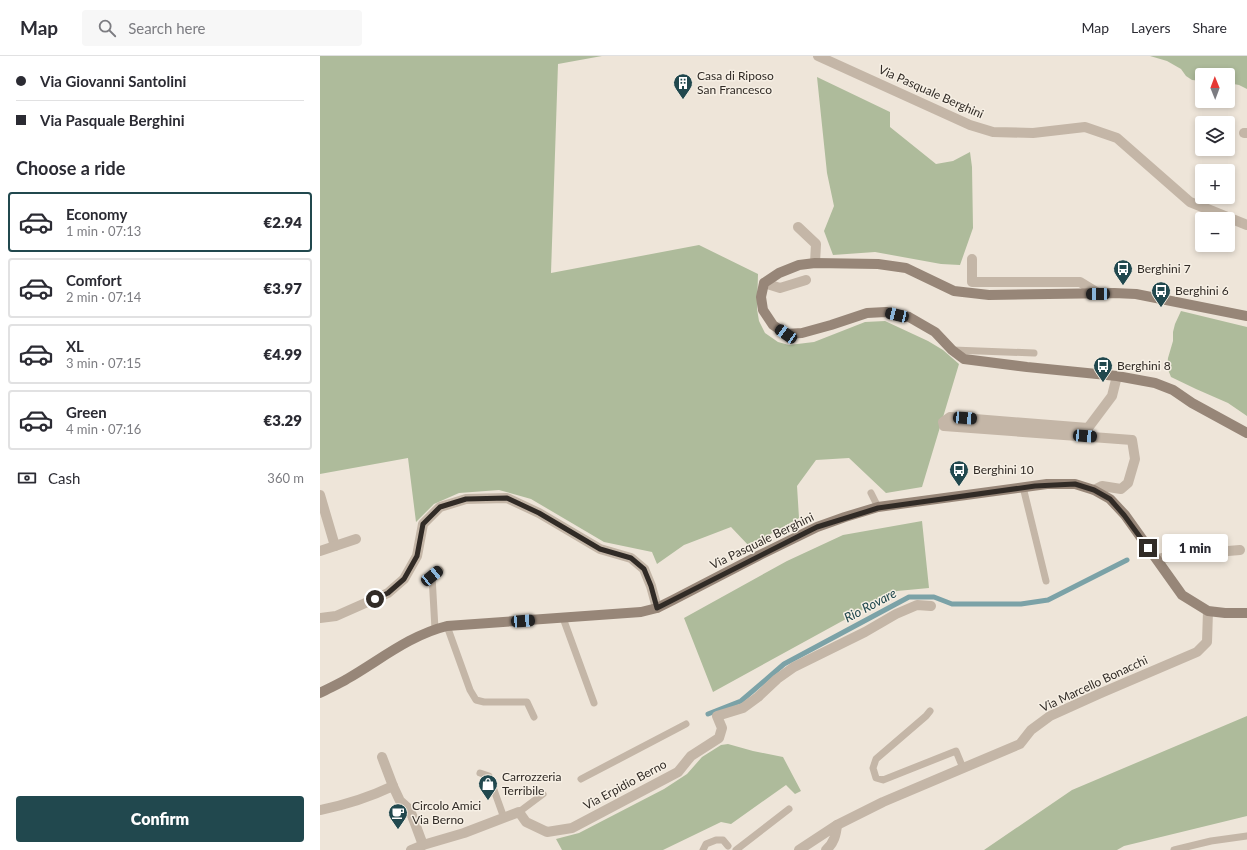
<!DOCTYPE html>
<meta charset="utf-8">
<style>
:root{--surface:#fff;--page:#f7f7f7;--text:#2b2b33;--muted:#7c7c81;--line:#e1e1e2;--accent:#21484e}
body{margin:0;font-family:Lato,sans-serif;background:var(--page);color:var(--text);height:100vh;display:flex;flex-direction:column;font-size:15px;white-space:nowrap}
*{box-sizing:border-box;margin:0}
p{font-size:13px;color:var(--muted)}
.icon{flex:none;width:22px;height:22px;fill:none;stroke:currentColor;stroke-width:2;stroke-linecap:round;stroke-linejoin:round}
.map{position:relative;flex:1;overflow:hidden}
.side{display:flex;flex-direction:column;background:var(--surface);width:320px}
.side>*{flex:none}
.banner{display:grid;align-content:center;height:88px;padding:0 16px;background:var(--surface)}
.needle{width:26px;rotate:359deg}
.buttons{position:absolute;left:875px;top:12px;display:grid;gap:8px}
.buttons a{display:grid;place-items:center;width:40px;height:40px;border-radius:4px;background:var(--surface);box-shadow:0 2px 6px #0003;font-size:20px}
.end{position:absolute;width:18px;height:18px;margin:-9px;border:5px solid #312b26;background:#fff;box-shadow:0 0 0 2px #fff}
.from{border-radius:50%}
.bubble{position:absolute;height:28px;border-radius:4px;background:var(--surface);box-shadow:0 2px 6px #0003;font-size:13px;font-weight:800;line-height:28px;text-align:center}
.car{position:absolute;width:12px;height:24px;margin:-12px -6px;border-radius:5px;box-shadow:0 0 3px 1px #0007;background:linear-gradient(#222 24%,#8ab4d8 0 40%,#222 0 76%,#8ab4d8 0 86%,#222 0)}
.banner b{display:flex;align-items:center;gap:14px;height:38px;font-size:15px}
.banner b+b{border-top:1px solid var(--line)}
.banner i{width:10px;height:10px;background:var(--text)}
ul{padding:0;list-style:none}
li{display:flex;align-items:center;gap:12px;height:60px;margin:0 8px 6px;padding:0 8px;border:2px solid var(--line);border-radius:4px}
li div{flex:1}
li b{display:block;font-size:15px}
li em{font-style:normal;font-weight:800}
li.active{border-color:var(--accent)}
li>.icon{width:36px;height:36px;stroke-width:1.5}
h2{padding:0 16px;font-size:18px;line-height:48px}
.pay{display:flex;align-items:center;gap:10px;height:44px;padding:0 16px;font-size:15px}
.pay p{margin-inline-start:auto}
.cta{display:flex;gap:8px;margin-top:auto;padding:8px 16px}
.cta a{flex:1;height:46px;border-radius:4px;background:var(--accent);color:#fff;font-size:16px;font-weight:800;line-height:46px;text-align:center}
header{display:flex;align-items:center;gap:24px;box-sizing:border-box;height:56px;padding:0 20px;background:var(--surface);border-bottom:1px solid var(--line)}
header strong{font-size:19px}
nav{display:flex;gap:22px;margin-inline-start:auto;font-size:14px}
.search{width:280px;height:36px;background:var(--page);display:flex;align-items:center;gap:10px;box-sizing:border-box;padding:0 14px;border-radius:4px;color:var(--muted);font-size:15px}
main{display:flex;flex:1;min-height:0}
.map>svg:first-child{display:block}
</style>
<header>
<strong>Map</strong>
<div class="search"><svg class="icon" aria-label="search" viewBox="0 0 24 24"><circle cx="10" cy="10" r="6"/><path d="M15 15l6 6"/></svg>Search here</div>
<nav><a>Map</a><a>Layers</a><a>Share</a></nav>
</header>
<main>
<section class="side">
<div class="banner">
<b><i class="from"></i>Via Giovanni Santolini</b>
<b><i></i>Via Pasquale Berghini</b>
</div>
<h2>Choose a ride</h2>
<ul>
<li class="active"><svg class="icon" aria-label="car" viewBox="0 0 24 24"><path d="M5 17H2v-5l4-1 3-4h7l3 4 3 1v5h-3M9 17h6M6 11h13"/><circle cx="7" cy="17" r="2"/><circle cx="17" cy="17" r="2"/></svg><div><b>Economy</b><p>1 min · 07:13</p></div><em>€2.94</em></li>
<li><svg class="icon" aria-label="car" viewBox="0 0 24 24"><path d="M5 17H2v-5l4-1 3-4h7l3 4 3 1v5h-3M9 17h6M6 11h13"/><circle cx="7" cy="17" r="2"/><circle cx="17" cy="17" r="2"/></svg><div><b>Comfort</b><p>2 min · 07:14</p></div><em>€3.97</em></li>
<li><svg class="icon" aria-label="car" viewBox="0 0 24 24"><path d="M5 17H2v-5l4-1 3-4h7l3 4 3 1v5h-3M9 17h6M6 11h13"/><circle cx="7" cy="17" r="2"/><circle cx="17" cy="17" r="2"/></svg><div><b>XL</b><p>3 min · 07:15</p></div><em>€4.99</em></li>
<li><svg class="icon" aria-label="car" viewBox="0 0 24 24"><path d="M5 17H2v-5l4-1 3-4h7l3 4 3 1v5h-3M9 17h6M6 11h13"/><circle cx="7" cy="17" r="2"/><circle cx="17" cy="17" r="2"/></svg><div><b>Green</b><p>4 min · 07:16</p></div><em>€3.29</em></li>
</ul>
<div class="pay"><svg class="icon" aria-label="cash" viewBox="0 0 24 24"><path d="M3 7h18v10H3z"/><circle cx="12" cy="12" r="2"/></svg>Cash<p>360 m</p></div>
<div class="cta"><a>Confirm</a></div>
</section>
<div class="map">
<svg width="927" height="794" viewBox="0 0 927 794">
<rect width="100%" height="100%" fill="#eee5d9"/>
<g fill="#aebb9b">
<path d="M0,0H282L238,8L231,217L379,189L438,218L437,253L439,265L445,277L458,286L469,289L494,286L545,266L565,265L608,285L623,294L639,308L602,431L566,437L529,402L496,404L477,430L479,462L429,490L411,471L364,489L337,508L332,496L284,486L211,443L179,434L139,437L114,448L96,466L88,402L0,418Z"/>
<path d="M830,0H927V33L919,29L908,27V19H882V25L872,24L866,20L861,13L847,5Z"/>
<path d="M497,21L570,56V71L616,108L633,105L650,96L652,111L653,172L640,209L621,208L555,196L513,199L504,175L514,150L507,117Z"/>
<path d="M861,255L927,271V360L908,347L876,333L851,321L847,311L848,302L853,285V276L855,268Z"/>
<path d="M602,465L609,532L577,535L393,636L364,562L467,505L523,479Z"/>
<path d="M927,660V760L804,790L797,794H664L752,734Z"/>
<path d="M408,688L433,695L463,701L481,735L475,738L466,729L411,768L401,766L343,794H242L236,783L259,777L344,733L367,718L382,701L401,689Z"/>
</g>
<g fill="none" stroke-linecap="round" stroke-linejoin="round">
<path stroke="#7ba2a7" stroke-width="5" d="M388,658L421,645L464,608L589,541H614L632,548H701L728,544L807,504"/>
<g stroke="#c4b6a7" stroke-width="7">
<path d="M633,294L714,297"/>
<path d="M703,431L726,525"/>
<path d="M551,437L558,451"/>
<path d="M243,562L274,647"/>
<path d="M127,570L150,634L156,644L164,646H207L214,661"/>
<path d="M115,573L112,520L120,514"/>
<path d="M610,655L606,660L556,703L553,712L556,722L563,724L636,695L643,712"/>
<path d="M160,717L169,720L184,762"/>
<path d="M261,723L366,668"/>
<path d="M199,756L223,738"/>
<path d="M383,794L386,788L396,784H403L408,790"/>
<path d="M416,794L469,753"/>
<path d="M854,794L891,785L927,780"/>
</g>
<g stroke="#c4b6a7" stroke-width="10">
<path d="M498,0L650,69L673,76L713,77L765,71L797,82L870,146L927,169"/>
<path d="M924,77H927"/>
<path d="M478,171L496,188L495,207"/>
<path d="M652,203V226H760L778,237"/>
<path d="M444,227L460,232L486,224"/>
<path d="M774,434L782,430L801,433L808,427L815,403L812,384L624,370L623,366L630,361L768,372L792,340L797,320"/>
<path d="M0,439L15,490"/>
<path d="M0,495L36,483"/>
<path d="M837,503L860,499L920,494"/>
<path d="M0,562L16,560L68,537L84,523L97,500L103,468L120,451L146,443L187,442L219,457L280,493L311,502L324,513L331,530L337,552"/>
<path d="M62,701L73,730"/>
<path d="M0,754C25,749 50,741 73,730L80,745L90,754L103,789"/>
<path d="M91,794L103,789L144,777L199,756L206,766L227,776L252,772L358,716L371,700L399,682L402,672L397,660L423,652L438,641L457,623L474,611L545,576L576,558L597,549L611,550"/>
<path d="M479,794L517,769L563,746L700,688L711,674L730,660L781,637L877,596L887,586L888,555"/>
<path d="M506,794C514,787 516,779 517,769"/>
</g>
<g stroke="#978678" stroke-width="10">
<path d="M927,260L816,238L794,237L669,239L634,235L586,212L558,208L495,207L479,209L459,217L444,227L441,241L443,254L453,269L466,278L482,277L511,269L547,257L566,256L589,261L615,276L632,294L644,303L707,311L797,320L835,327L853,334L872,347L927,377"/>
<path d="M0,637C9,632 19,628 27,623C60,604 90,579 127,570L321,556L337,552L353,544L438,500L497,471L525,461L558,451L727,428H755L774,434L790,443L805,459L862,539L888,555L905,557H927"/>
</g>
</g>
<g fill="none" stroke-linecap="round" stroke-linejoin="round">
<path stroke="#312b26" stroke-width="5" d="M55,543L68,537L84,523L97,500L103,468L120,451L146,443L187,442L219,457L280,493L311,502L324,513L331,530L337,552L485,477L497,471L558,452L715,430L755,428L774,434L790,443L804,459L828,492"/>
</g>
<defs>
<g id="building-pin" transform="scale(1)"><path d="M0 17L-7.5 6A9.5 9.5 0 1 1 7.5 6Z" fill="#21484e" stroke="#f6efe4"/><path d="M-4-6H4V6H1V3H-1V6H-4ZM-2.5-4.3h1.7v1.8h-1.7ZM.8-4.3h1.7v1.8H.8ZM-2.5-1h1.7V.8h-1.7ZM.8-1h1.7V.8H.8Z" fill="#fff"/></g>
<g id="bus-pin" transform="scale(1)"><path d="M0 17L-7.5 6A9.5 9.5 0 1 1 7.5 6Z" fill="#21484e" stroke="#f6efe4"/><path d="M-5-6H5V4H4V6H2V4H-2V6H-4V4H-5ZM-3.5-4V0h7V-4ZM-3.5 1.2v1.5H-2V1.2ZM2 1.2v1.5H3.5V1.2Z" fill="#fff"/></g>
<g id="shop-pin" transform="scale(1)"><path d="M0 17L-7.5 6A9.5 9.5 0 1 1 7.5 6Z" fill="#21484e" stroke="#f6efe4"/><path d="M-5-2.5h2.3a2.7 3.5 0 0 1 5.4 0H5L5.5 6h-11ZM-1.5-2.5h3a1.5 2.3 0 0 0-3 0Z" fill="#fff"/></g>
<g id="cafe-pin" transform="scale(1)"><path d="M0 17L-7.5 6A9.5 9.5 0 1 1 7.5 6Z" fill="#21484e" stroke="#f6efe4"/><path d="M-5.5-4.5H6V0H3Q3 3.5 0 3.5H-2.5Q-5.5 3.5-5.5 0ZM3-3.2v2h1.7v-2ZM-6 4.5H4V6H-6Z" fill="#fff"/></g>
</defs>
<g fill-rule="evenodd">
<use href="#building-pin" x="363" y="27"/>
<use href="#bus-pin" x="803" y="213"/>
<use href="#bus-pin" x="841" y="235"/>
<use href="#bus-pin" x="783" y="310"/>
<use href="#bus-pin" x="639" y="414"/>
<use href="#shop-pin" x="168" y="728"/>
<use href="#cafe-pin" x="78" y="757"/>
</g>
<g text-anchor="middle" stroke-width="3" stroke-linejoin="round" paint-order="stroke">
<g font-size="12" fill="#312b26" stroke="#f6efe4" text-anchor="start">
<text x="377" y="24">Casa di Riposo<tspan x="377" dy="14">San Francesco</tspan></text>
<text x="817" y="217">Berghini 7</text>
<text x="855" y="239">Berghini 6</text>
<text x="797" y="314">Berghini 8</text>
<text x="653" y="418">Berghini 10</text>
<text x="182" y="725">Carrozzeria<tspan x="182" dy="14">Terribile</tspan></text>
<text x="92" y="754">Circolo Amici<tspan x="92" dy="14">Via Berno</tspan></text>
</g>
<g font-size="12" fill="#312b26" stroke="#f6efe4">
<text transform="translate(611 36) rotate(24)" y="4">Via Pasquale Berghini</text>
<text transform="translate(442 485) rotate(-26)" y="4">Via Pasquale Berghini</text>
<text transform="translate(774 628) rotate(-25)" y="4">Via Marcello Bonacchi</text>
<text transform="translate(305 729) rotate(-28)" y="4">Via Erpidio Berno</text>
</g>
<g font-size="13" font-style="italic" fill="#21484e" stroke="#f6efe4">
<text transform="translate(550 549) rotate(-28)" y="5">Rio Rovare</text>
</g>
</g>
</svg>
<div class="buttons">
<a><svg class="needle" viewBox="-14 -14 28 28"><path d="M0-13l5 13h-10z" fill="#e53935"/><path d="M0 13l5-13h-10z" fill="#7c7c81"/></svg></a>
<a><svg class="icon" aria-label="layers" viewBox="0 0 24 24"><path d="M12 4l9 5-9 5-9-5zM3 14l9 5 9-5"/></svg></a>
<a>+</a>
<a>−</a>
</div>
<i class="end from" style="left:55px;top:543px"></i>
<i class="end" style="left:828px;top:492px"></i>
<div class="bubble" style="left:842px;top:478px;width:66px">1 min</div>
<i class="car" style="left:778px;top:238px;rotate:269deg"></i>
<i class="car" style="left:577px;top:259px;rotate:283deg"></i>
<i class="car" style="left:466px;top:278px;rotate:305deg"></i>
<i class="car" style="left:645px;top:362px;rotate:94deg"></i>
<i class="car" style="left:765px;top:380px;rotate:94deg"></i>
<i class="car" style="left:112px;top:520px;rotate:51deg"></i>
<i class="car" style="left:203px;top:565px;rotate:86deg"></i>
</div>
</main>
